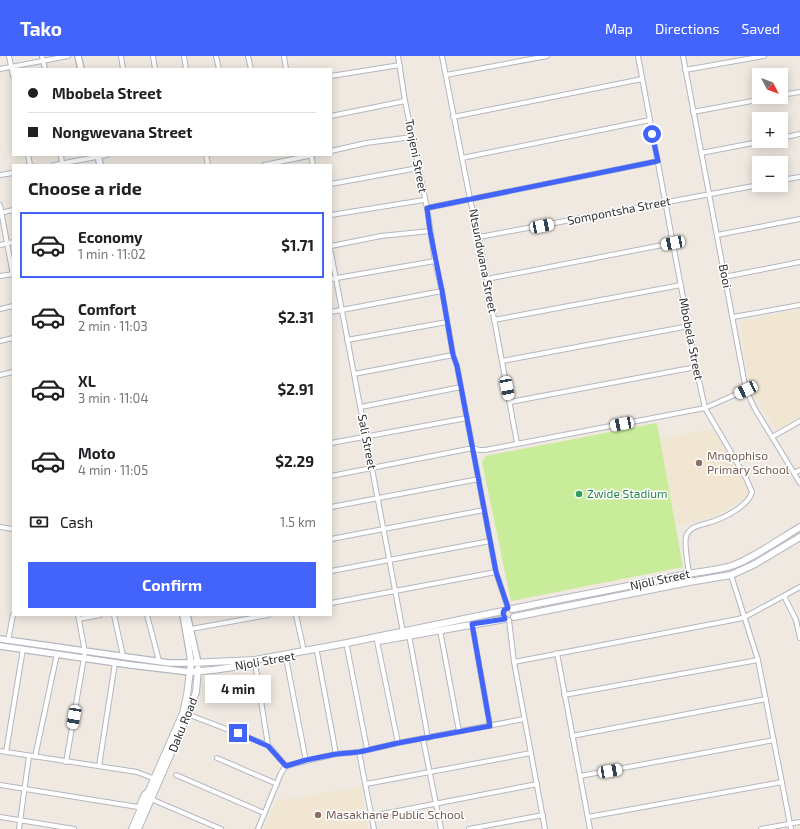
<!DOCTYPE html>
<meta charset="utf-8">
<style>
:root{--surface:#fff;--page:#f6f6f6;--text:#202124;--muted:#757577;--line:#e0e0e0;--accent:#4264fb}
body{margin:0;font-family:"Exo 2",sans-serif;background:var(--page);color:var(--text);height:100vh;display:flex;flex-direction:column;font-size:15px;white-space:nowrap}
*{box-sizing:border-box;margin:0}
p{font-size:13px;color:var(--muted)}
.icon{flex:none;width:22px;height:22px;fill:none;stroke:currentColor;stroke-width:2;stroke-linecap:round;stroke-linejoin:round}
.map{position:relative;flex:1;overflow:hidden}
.details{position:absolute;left:12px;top:108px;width:320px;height:452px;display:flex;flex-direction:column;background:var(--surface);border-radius:0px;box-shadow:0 2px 10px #0003}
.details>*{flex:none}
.top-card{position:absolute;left:12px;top:12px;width:320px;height:88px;border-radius:0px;box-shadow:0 2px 10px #0003;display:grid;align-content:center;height:88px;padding:0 16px;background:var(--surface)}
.needle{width:26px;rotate:132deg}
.buttons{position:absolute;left:752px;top:12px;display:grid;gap:8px}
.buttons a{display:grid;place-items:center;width:36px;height:36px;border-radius:0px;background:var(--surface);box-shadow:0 2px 10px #0003;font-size:20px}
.end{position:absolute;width:18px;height:18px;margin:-9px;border:5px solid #4264fb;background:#fff;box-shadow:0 0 0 2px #fff}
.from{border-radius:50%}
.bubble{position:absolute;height:28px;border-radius:0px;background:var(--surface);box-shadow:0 2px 10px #0003;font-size:13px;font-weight:700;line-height:28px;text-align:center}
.car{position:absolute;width:12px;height:24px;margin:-12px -6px;border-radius:5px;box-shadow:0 0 3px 1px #0007;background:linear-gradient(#fff 24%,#345 0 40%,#fff 0 76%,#345 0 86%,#fff 0)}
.top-card b{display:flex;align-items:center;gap:14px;height:38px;font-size:15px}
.top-card b+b{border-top:1px solid var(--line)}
.top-card i{width:10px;height:10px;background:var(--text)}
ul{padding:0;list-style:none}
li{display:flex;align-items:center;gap:12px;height:66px;margin:0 8px 6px;padding:0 8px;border:2px solid transparent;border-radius:0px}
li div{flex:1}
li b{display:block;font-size:15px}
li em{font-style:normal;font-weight:700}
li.active{border-color:var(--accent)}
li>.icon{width:36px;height:36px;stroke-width:1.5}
h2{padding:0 16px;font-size:18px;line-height:48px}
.pay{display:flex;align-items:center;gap:10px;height:44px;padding:0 16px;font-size:15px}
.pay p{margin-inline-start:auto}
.cta{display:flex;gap:8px;margin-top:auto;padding:8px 16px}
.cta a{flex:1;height:46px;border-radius:0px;background:var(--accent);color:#fff;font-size:16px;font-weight:700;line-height:46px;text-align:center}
header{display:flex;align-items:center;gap:24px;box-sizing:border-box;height:56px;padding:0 20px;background:var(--accent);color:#fff}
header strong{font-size:19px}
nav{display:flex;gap:22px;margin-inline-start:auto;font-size:14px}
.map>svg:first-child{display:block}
</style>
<header>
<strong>Tako</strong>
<nav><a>Map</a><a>Directions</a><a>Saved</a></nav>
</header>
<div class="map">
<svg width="800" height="773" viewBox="0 0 800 773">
<rect width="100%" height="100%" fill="#efe9e1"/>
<g fill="#f0e6d1">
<path d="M800,254V360L776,374L750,333L740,265Z"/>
<path d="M712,373L748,431L746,442L711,461L676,470L660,383Z"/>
<path d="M360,731L368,773H264L277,745Z"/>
</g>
<path fill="#c9ec9a" d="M657,367L683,511L511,545L482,406L486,400Z"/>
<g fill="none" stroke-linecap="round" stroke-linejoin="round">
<g stroke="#b4b7c1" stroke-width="6">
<g id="minor">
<path d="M9,0L13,20"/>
<path d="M42,0L45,13"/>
<path d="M121,0L123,13"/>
<path d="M153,0L155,13"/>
<path d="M184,0L186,13"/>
<path d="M216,0L219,13"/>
<path d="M248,0L251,13"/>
<path d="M284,0L286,13"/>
<path d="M398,0L405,45L427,152L435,205L442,235L453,299L457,310L461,331L496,516L508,552"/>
<path d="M442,0L470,143L479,181L517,387"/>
<path d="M638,0L696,311L705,352L746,422L752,436C749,449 726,461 714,465C704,469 689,469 686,481C684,487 688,509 689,518"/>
<path d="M683,0L746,334L755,353L800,427"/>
<path d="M0,13L68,0"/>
<path d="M685,14L764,0"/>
<path d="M446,19L547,0"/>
<path d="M331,20L400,9"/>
<path d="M781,39L800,36"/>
<path d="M693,56L773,41"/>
<path d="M331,60L405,45"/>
<path d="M453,61L642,23"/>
<path d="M781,82L800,78"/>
<path d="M331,95L366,87L412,81"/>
<path d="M701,97L764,85"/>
<path d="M28,99L30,109"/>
<path d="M61,99L62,107"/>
<path d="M206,99L208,109"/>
<path d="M311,99L313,109"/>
<path d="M462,102L650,64"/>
<path d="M54,109L107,99"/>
<path d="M264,109L313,99"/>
<path d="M0,119L13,117"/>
<path d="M781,124L800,121"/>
<path d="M331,128L418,112"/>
<path d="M0,149L13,219"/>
<path d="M427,152L658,105"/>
<path d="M0,157L13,154"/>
<path d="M331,159L424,144"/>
<path d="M717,179L800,163"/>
<path d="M479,181L759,129"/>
<path d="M0,189L13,186"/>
<path d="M331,190L381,180L430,175"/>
<path d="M331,197L403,576"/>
<path d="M0,220L13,218"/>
<path d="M724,221L800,206"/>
<path d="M331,223L435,205"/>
<path d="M487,223L673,187"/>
<path d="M0,253L13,250"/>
<path d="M331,256L442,235"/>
<path d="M733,261L800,249"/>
<path d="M494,264L681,229"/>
<path d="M347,284L447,266"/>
<path d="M0,285L13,282"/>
<path d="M502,305L689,270"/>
<path d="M354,318L453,299"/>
<path d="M0,319L13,316"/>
<path d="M510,346L696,311"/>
<path d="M361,351L461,331"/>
<path d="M772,381L800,365"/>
<path d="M331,387L467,362"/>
<path d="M794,417L800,414"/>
<path d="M331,420L473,392L479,394H485L705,352L746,334"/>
<path d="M331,451L479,423"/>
<path d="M0,471L13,473"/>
<path d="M331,483L484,454"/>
<path d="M331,515L490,485"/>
<path d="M731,519L758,604L791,773"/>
<path d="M784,540L796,564L800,582"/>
<path d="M331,547L496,516"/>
<path d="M114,559L123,600"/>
<path d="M147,559L159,605"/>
<path d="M296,559L304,595"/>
<path d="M79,563L100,559"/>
<path d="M509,564L514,606L545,773"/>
<path d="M472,568L490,670"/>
<path d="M191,573L268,559"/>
<path d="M440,574L459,675"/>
<path d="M409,579L428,682"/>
<path d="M8,585L13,559"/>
<path d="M377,585L398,687"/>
<path d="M347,591L367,693"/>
<path d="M317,596L336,698"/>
<path d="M557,597L590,773"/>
<path d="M286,602L306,705"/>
<path d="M514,606L738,563L745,561L800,531"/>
<path d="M255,607L268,689L286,710"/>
<path d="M564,639L758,604"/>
<path d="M187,658L268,689"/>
<path d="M572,680L766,643"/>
<path d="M423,683L441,773"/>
<path d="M0,695L137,716L155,723"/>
<path d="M6,696L23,593"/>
<path d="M359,696L374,773"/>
<path d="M35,701L57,598"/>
<path d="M217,702L277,728"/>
<path d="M66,706L85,596L78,559"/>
<path d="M99,710L115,607"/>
<path d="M176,719L264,757"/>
<path d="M580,720L774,684"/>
<path d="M366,728L531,697"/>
<path d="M0,729L138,751"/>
<path d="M151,743L221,773"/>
<path d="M138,752L144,738L148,735"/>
<path d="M372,760L537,728"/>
<path d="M0,761L74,773"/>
<path d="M588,761L782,726"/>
<path d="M19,773L29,700"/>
<path d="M258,773L281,717L286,710L306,705L336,698L359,696L398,687L524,663"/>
<path d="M469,773L543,759"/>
<path d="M761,773L800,766"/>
</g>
</g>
<g stroke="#b4b7c1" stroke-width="8">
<g id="tertiary">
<path d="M78,0L81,13"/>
<path d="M98,99L100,109"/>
<path d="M187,559L198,607"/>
<path d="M0,583L169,607H191L189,593L183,559"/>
<path d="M0,590L131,609L190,616"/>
</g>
</g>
<g stroke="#b4b7c1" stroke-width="8">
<g id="secondary">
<path d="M512,553C569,541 626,531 683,519C699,515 718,515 734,509C755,501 780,483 800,471"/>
<path d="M514,561L689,526L731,519L755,508L800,481"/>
<path d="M379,585L505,563"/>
<path d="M190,616L213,614L254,608"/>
<path d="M132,773L183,657L187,639L191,607L255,604L347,587L503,555"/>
<path d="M138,773L188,658L196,636L198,613"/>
</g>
</g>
<use href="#minor" stroke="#fff" stroke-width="4"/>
<use href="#tertiary" stroke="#fff" stroke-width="5.5"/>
<use href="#secondary" stroke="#fff" stroke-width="6"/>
</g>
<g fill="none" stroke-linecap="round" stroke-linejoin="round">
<path stroke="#4264fb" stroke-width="5" d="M238,677L268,690L286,710L306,704L336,698L359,696L398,687L490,670L472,568L505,563L503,557L504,554L508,552L496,516L461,331L457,310L453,299L442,235L430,175L427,152L658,105L652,78"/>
</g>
<g fill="#8d6e63" stroke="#fff" stroke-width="1.5">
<circle cx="699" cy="407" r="4"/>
<circle cx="318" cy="759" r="4"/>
</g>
<circle fill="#2e9e5b" stroke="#fff" stroke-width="1.5" cx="579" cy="438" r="4"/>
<g text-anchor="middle" stroke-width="3" stroke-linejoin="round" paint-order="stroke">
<g font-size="12" fill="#2e2e2e" stroke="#fff">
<text transform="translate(416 100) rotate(79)" y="4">Tonjeni Street</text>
<text transform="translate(619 155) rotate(-11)" y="4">Sompontsha Street</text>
<text transform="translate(483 205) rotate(79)" y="4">Ntsundwana Street</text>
<text transform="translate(725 220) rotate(79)" y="4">Booi</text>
<text transform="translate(691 283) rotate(79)" y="4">Mbobela Street</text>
<text transform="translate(367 386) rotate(79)" y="4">Sali Street</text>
<text transform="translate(660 524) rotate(-12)" y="4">Njoli Street</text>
<text transform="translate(265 605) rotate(-10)" y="4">Njoli Street</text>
<text transform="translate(183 669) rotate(-68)" y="4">Daku Road</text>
</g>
<g font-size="12" fill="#785e54" stroke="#fff" text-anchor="start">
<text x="707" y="404">Mnqophiso<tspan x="707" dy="14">Primary School</tspan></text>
<text x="326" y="763">Masakhane Public School</text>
</g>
<g font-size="12" fill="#27864d" stroke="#fff" text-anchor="start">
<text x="587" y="442">Zwide Stadium</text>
</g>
</g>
</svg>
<div class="buttons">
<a><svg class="needle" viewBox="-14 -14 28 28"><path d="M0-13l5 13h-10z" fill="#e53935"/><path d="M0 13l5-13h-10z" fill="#757577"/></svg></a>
<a>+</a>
<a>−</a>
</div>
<i class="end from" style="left:652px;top:78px"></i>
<i class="end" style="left:238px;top:677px"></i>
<div class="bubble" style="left:205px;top:619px;width:66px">4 min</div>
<i class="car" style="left:542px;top:170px;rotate:79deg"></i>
<i class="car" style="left:673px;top:187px;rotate:259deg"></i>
<i class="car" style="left:507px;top:332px;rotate:169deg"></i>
<i class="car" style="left:746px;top:334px;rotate:245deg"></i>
<i class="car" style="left:622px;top:368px;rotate:259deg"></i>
<i class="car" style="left:74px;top:661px;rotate:190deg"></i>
<i class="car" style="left:610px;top:715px;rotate:80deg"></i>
<div class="top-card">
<b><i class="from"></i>Mbobela Street</b>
<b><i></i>Nongwevana Street</b>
</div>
<section class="details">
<h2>Choose a ride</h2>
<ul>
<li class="active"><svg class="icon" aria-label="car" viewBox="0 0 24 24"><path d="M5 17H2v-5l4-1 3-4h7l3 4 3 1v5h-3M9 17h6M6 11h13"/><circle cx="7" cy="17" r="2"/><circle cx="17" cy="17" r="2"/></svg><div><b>Economy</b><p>1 min · 11:02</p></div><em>$1.71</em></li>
<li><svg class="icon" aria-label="car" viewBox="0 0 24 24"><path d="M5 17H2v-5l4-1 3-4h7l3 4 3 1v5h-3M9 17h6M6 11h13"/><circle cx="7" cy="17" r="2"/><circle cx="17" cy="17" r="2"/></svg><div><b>Comfort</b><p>2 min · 11:03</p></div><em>$2.31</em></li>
<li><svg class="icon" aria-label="car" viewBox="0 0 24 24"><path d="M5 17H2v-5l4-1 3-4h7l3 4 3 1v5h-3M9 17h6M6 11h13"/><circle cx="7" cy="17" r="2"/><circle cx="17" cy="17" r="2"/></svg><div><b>XL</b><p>3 min · 11:04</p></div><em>$2.91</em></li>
<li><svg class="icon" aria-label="car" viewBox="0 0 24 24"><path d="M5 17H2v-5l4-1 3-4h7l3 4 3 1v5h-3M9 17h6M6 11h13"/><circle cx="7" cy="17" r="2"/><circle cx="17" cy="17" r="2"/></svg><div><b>Moto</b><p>4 min · 11:05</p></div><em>$2.29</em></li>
</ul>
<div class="pay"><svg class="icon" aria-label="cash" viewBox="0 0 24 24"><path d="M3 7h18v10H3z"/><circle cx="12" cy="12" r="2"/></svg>Cash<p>1.5 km</p></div>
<div class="cta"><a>Confirm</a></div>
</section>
</div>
